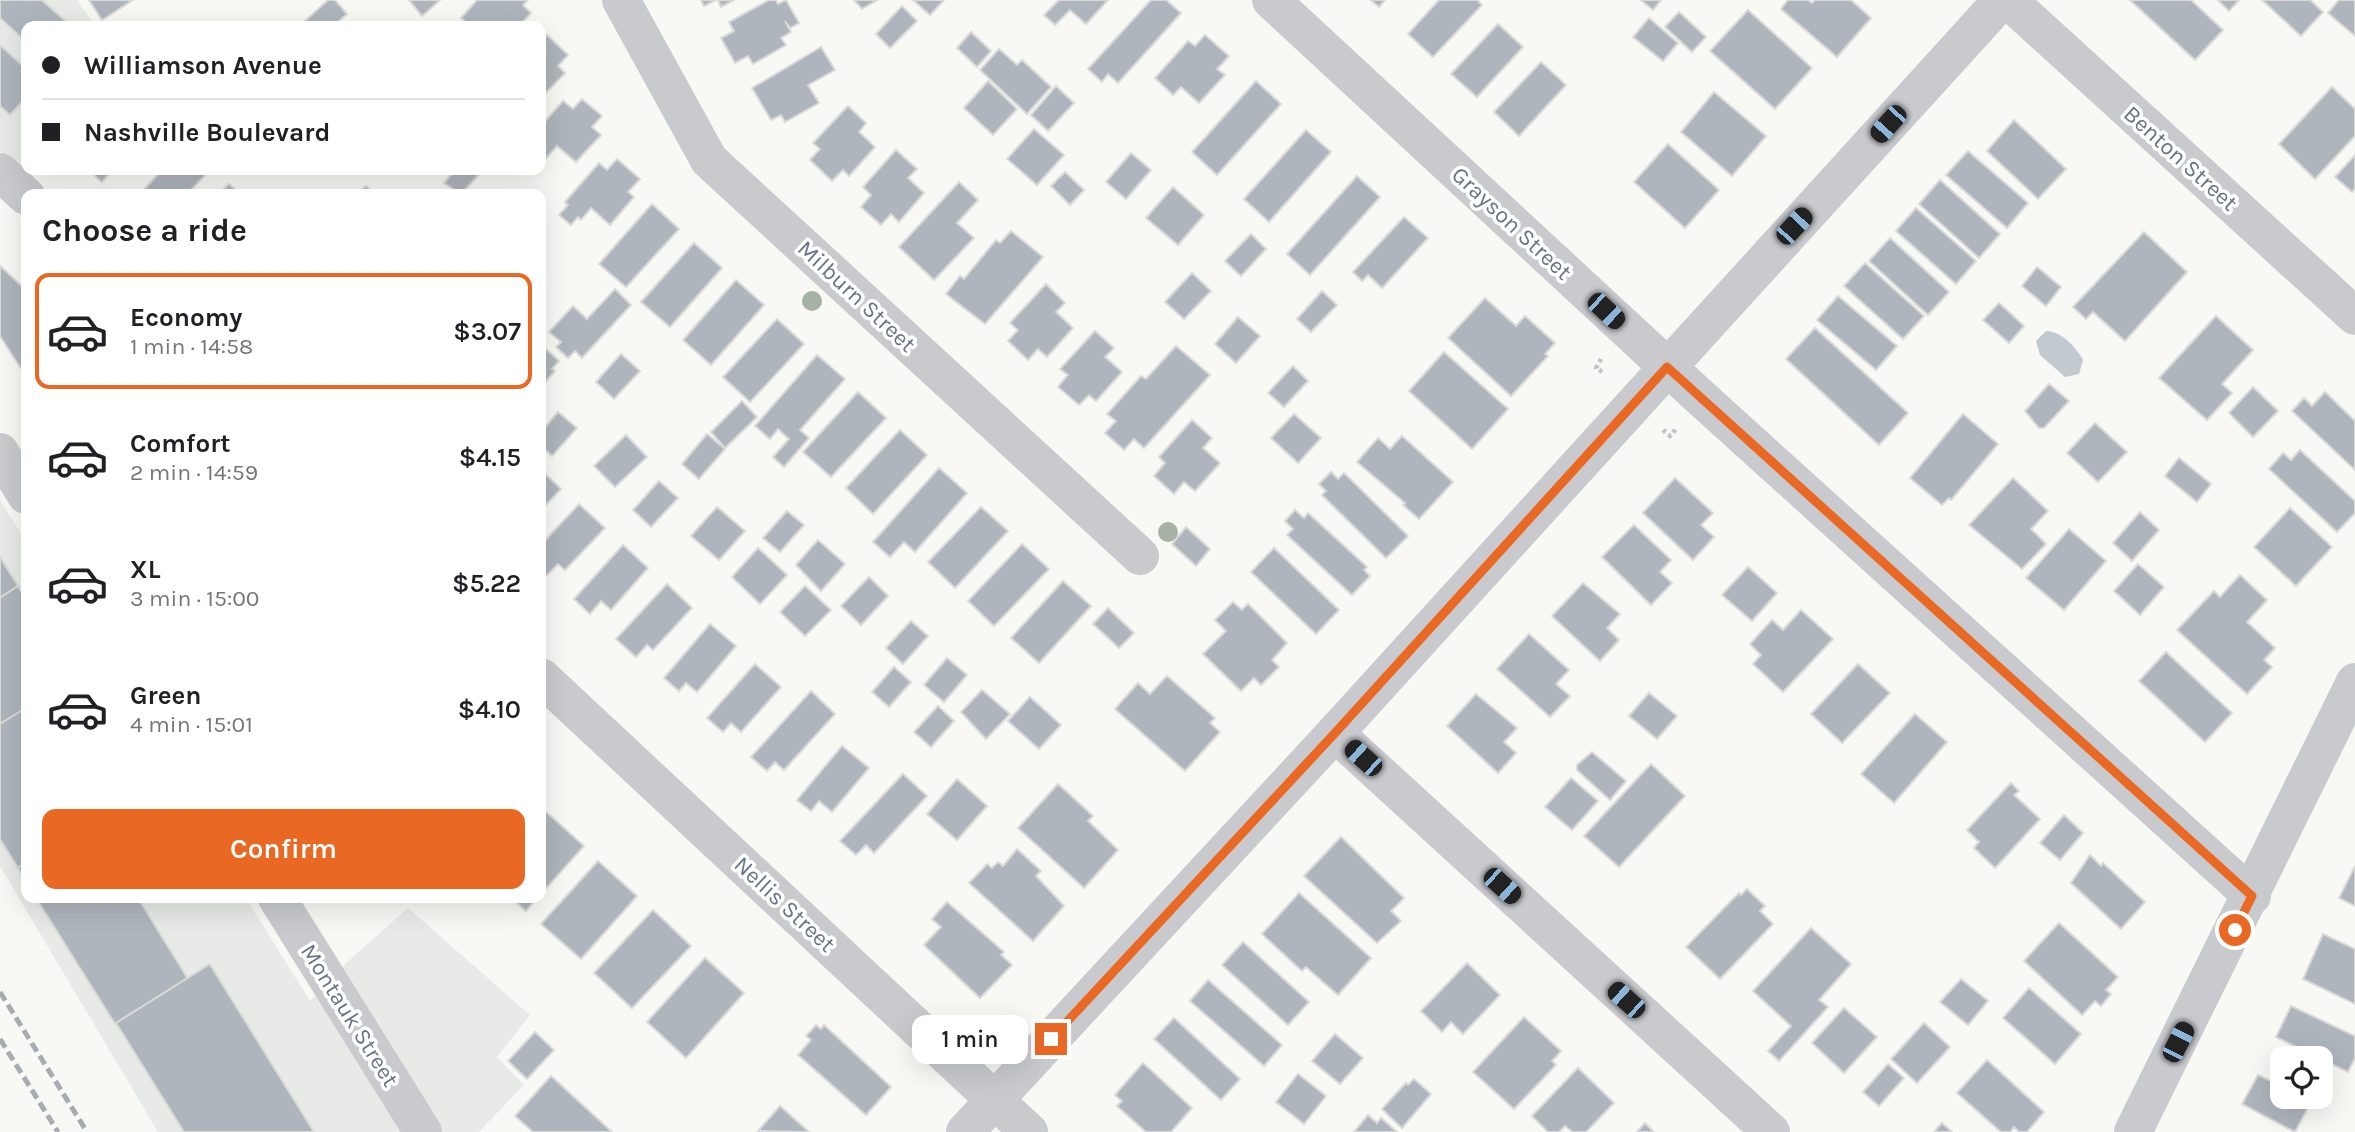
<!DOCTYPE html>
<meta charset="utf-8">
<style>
:root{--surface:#fff;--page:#f2f2f2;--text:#202124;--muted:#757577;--line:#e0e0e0;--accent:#e96924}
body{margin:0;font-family:Karla,sans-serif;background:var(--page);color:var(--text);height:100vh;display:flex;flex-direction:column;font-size:26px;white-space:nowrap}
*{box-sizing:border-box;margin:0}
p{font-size:23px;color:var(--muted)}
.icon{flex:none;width:38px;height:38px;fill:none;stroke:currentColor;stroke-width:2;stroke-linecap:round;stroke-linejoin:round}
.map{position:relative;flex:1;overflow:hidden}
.drawer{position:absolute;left:21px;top:189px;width:525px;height:714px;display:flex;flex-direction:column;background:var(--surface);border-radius:14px;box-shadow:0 7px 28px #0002}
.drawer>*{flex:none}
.banner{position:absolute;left:21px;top:21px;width:525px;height:154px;border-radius:14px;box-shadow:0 7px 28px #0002;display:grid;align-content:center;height:154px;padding:0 21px;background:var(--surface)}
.controls{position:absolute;left:2270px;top:1046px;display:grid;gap:14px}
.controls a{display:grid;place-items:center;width:63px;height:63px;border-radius:14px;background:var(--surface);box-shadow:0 7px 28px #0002;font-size:35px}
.end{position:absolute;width:32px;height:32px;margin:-16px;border:9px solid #e96924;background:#fff;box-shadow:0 0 0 4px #fff}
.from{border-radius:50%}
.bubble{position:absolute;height:49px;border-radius:14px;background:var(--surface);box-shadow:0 7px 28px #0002;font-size:23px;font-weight:600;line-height:49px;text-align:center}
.car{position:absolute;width:21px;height:42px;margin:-21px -10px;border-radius:9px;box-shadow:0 0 5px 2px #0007;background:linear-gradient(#222 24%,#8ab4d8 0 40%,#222 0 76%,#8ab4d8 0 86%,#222 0)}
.banner b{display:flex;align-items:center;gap:24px;height:66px;font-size:26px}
.banner b+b{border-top:2px solid var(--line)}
.banner i{width:18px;height:18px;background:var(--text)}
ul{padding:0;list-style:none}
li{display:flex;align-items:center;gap:21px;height:116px;margin:0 14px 10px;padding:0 7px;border:4px solid transparent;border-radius:14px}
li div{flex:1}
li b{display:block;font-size:26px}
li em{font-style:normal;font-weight:600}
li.active{border-color:var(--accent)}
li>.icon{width:63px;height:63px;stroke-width:1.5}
h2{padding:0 21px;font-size:32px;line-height:84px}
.action{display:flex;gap:14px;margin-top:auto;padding:14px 21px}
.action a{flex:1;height:80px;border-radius:14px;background:var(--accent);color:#fff;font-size:28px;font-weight:600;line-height:80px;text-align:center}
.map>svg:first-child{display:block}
</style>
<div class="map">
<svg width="2355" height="1132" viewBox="0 0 2355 1132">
<rect width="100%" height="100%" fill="#f8f8f5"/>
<g fill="#e8eae8">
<path d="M0,0H77L95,26H26L28,170L24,174L0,151Z"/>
<path d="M0,500L26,542V898H246L310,1001L346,963L408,908L530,1015L497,1057L524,1085L479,1132H158L0,866Z"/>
</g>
<path fill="#c2cad0" d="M2046,331C2061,331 2076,347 2083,360L2079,374L2065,377L2040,355L2036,341Z"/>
<g fill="#aeb5bc" stroke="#d9dad7" stroke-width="2">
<path d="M0,0H42L71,26H26V42L0,18Z"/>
<path d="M89,0H133L102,20Z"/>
<path d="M328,0H335L347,14L333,26H306L303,23Z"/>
<path d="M409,0H440L422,16Z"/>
<path d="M477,0H528L523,5L531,13L519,26H470L461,18Z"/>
<path d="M701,0H716L704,6Z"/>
<path d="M718,0H734L721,7Z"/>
<path d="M769,0H776L778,4L786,0L799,23L790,28L785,21L791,32L781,38L786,45L753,64L748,56L735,63L721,38L734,31L729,22Z"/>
<path d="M854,0H877L862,9Z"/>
<path d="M913,0H944L930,15Z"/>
<path d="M1059,0H1108L1086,24L1070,10L1055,25L1044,15Z"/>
<path d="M1151,0H1166L1181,13L1118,83L1108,74L1102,82L1088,69Z"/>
<path d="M1371,0H1385L1379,7Z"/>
<path d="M1439,0H1477L1482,5L1433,57L1408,34Z"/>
<path d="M1641,0H1661L1653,10Z"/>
<path d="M1788,0H1808L1812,3L1815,0H1851L1871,18L1837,57L1781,9Z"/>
<path d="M2130,0H2191L2223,30L2195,60Z"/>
<path d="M2218,0H2239L2229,11Z"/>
<path d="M2262,0H2310L2323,12L2301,36Z"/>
<path d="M2339,0H2355V36L2328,13Z"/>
<path d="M902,6L917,21L890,48L876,34Z"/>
<path d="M1748,10L1812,68L1775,109L1710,51Z"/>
<path d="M1679,12L1706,37L1692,52L1665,27Z"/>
<path d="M1649,18L1678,43L1663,61L1633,37Z"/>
<path d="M1498,24L1523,47L1477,97L1451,74Z"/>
<path d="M971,32L991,51L977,67L957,48Z"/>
<path d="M547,35L568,55L558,66L565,73L541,98V41Z"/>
<path d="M1205,35L1229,56L1217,69L1225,75L1199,103L1181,87L1173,95L1155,78L1188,41L1195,46Z"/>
<path d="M0,45L26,69V98L10,115L0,106Z"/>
<path d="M821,47L835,70L808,85L819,103L785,122L781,115L771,120L752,88Z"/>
<path d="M999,49L1017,65L1022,60L1051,87L1027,114L980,70Z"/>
<path d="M1541,62L1566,85L1519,136L1494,112Z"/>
<path d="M988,81L1017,109L993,135L964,108Z"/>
<path d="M1256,81L1281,104L1217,175L1192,152Z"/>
<path d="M1056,86L1074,103L1048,131L1031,115Z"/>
<path d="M2332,87L2355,109V136L2315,179L2279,144Z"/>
<path d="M1714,92L1766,136L1732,176L1681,132Z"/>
<path d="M582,99L602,116L592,127L601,135L576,162L557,146L541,164V126L563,101L573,109Z"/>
<path d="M848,106L866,123L859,132L875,147L849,176L843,170L832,181L810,160L820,149L813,143Z"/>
<path d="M2014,120L2066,169L2038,199L1987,151Z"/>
<path d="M1034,129L1064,155L1037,185L1007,159Z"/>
<path d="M1306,130L1331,152L1269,222L1244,199Z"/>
<path d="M1668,144L1719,190L1685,228L1634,182Z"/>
<path d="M896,150L917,169L908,178L924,193L899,222L891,214L881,225L861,207L871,195L863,187Z"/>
<path d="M1968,151L2028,203L2007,228L1946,175Z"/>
<path d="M1131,153L1151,170L1126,199L1106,182Z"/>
<path d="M2355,155V189L2352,192L2335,177Z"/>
<path d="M617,159L640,179L628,192L634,197L610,225L591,208L581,220L578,217L571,225L559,215L568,205L565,202L599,163L607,170Z"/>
<path d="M88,170H112L102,182Z"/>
<path d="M162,170H210L187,194H140Z"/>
<path d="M455,170H483L461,194L444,183Z"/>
<path d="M1065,172L1084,190L1070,205L1051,186Z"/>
<path d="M1357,176L1380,197L1310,275L1287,254Z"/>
<path d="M1940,180L2000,234L1979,258L1919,204Z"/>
<path d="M959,182L978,200L957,223L974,238L934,280L899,247Z"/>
<path d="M229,184L240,194H219Z"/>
<path d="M366,186L375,194H358Z"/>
<path d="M1173,187L1204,215L1178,245L1146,218Z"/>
<path d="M652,204L679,229L626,287L599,264Z"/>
<path d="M1916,208L1976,261L1956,284L1896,231Z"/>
<path d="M1404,217L1428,238L1382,288L1368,275L1362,281L1353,272Z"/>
<path d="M1011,231L1043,257L985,324L946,294L960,276L964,279L996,240L1000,243Z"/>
<path d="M2144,232L2187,272L2125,341L2093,312L2086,319L2073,307Z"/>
<path d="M1251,234L1266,249L1241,276L1225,261Z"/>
<path d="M1890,238L1949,292L1928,315L1869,261Z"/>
<path d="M694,243L722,268L670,327L641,302Z"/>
<path d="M1865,263L1924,316L1903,339L1844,286Z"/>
<path d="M0,266L26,290V371L24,373L0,336Z"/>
<path d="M2037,267L2061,287L2046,306L2022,286Z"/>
<path d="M1192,273L1211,291L1184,319L1165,302Z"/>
<path d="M736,280L764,305L711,365L683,340Z"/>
<path d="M1046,284L1065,303L1056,312L1073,328L1047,357L1038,349L1028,360L1008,341L1018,330L1010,323Z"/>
<path d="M615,289L631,305L582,358L575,351L568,358L556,347L561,342L549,332L573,306L587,319Z"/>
<path d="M1322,291L1337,305L1311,332L1297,319Z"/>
<path d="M1838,296L1897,346L1876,370L1817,320Z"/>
<path d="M1485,298L1516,326L1525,316L1555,343L1545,354L1548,356L1511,396L1448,338Z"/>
<path d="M1999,303L2024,326L2009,343L1983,320Z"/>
<path d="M2216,316L2253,350L2222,384L2232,393L2207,420L2159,378Z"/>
<path d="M1238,317L1260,336L1236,363L1215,344Z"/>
<path d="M777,319L804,344L750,402L723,377Z"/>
<path d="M1815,328L1908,413L1879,445L1786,359Z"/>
<path d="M1095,331L1114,348L1105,357L1122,372L1096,401L1089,395L1079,405L1058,387L1068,375L1060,369Z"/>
<path d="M1176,346L1210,375L1144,448L1134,439L1124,450L1105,433L1116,421L1107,414L1141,376L1146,379Z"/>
<path d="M544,347L559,361L552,369L555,371L541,387V350Z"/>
<path d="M1444,352L1508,409L1472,449L1409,391Z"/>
<path d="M621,354L640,371L614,399L596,382Z"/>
<path d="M817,355L845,379L800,430L809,438L784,467L773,457L789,439L778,429L770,439L755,426Z"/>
<path d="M1293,366L1308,381L1284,407L1268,393Z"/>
<path d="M2049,384L2069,401L2044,428H2039L2025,411Z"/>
<path d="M2253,387L2278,411L2253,437L2229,413Z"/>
<path d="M858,392L886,418L831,477L803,452Z"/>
<path d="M2325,392L2355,421V470L2292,411L2304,398L2312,406Z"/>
<path d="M742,401L757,417L725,448L711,432Z"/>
<path d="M558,412L577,428L552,456L541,446V432Z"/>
<path d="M1294,414L1321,438L1298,463L1271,438Z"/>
<path d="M1963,414L1998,444L1951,500L1949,498L1942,505L1910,478Z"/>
<path d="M1192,420L1212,438L1203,448L1220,463L1195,491L1184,482L1174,494L1154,476L1165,463L1159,457Z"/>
<path d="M2095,423L2127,452L2098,482L2067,453Z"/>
<path d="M900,430L927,455L873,514L846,488Z"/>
<path d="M707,434L725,449L699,479L682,464Z"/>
<path d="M626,435L647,457L615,487L594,466Z"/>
<path d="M1402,436L1453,482L1419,519L1403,505L1405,503L1357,462L1378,438L1390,449Z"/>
<path d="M2300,450L2355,501V513L2337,532L2269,469L2283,453L2291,460Z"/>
<path d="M2179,458L2211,484L2197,502L2165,476Z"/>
<path d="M939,468L967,493L915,552L904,542L890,557L873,542Z"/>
<path d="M541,470L561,489L541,510Z"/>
<path d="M1331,472L1338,479L1344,473L1408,536L1386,558L1322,495L1326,491L1319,484Z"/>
<path d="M1675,478L1713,513L1701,525L1714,537L1693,560L1643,513Z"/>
<path d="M2013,478L2048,511L2031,529L2046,544L2022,569L1969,525Z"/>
<path d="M659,481L678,498L651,527L633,510Z"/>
<path d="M579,504L605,528L565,570L558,564L546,576L541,571V545Z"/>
<path d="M717,507L745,531L719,560L691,536Z"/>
<path d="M981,507L1008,531L955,588L928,562Z"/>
<path d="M2290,508L2332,547L2296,586L2254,547Z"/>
<path d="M1295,510L1304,518L1308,513L1367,567L1364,570L1370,576L1352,595L1287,535L1293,529L1285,521Z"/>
<path d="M787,511L804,525L780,552L763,538Z"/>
<path d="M2140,512L2159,530L2132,561L2113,543Z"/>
<path d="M1634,525L1671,560L1660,572L1672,583L1651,605L1602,557Z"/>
<path d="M1186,527L1210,549L1196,566L1172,544Z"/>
<path d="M2069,529L2106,561L2064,610L2026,578Z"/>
<path d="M818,540L845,564L821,591L796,565Z"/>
<path d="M1022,544L1049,569L994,626L968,601Z"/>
<path d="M623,545L648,568L611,610L601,601L590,614L574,599Z"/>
<path d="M758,548L787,575L760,604L732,577Z"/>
<path d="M1274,548L1339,610L1316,634L1251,572Z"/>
<path d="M0,557L18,586L0,598Z"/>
<path d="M2138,564L2164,587L2140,615L2114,591Z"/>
<path d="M1748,567L1777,593L1752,621L1722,595Z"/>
<path d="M2240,575L2267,600L2247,622L2275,648L2264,660L2272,667L2247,694L2177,630L2214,591L2220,597Z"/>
<path d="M869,577L888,596L861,625L841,606Z"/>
<path d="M1063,581L1091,606L1039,663L1011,638Z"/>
<path d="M1583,583L1620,614L1607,628L1619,640L1600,661L1552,616Z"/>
<path d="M667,584L692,608L653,650L647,645L636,657L616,639Z"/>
<path d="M18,586L26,599V708L0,724V598Z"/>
<path d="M805,586L831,610L805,636L780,612Z"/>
<path d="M1233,602L1242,610L1248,604L1287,643L1272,660L1279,667L1261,685L1254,678L1241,691L1203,654L1226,631L1215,620Z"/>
<path d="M1108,608L1134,633L1119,648L1093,624Z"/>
<path d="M1801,610L1833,639L1783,692L1753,664L1761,655L1750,644L1772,620L1783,630Z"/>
<path d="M911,621L928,636L903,664L886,648Z"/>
<path d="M710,624L736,646L697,692L686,683L679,691L664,678Z"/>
<path d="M1529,634L1569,670L1556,684L1570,696L1550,717L1497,669Z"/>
<path d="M2166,652L2232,713L2205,742L2139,681Z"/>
<path d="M947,658L967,675L944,702L924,685Z"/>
<path d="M755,664L781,687L741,732L731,723L723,732L707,718Z"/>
<path d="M1858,664L1890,693L1842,743L1811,714Z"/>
<path d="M894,667L911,682L889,707L872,692Z"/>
<path d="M1167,676L1215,718L1210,723L1220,732L1185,771L1115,709L1138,683L1150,694Z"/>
<path d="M982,690L1010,714L986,739L961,712Z"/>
<path d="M811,691L835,714L784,770L775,762L767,771L751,757Z"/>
<path d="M1649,693L1677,716L1657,739L1629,716Z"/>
<path d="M1476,694L1517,728L1504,742L1516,753L1498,773L1447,726Z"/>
<path d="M1030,697L1061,725L1039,749L1008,721Z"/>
<path d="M938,706L954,721L931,747L914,732Z"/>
<path d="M26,708V862L18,868L0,839V724Z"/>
<path d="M1915,714L1947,742L1894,803L1861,774Z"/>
<path d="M842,746L869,768L832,812L819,801L811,811L797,800Z"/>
<path d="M1592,752L1626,781L1610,800L1577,770V765Z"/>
<path d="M1651,764L1685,796L1619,867L1584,836Z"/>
<path d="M903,774L927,796L874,853L866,845L856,855L840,841Z"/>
<path d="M1571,778L1598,801L1572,830L1545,807Z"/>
<path d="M957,779L987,806L957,840L927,814Z"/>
<path d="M2011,783L2019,791L2014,795L2040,819L1995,868L1974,848L1979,842L1967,830Z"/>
<path d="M1058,784L1093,816L1088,821L1118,850L1084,888L1018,828Z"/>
<path d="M544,810L584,846L541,894V813Z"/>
<path d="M2064,815L2083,833L2060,860L2040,843Z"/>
<path d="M1341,837L1404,898L1391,911L1401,921L1377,943L1304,876Z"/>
<path d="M1017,849L1041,871L1036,876L1064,906L1033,941L969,883L987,864L992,868L998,862L1003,866Z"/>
<path d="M2090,855L2101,866L2103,863L2145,902L2121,929L2071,883Z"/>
<path d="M598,861L637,896L581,959L541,924Z"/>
<path d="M26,862V881L18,868Z"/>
<path d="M2355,866V906L2339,898Z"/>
<path d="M1747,889L1765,906L1760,911L1773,924L1720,979L1686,947L1739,893L1741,895Z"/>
<path d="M1299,893L1371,958L1338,995L1306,967L1302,971L1262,934Z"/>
<path d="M36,898H138L188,979L115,1024Z"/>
<path d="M511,898H537L526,911Z"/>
<path d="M947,902L1004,952L1001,955L1012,965L980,998L924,945L941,927L932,919Z"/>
<path d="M653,910L691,946L632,1008L594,973Z"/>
<path d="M2059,923L2118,977L2106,990L2111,994L2101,1006L2095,1001L2082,1015L2024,961Z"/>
<path d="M1811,928L1851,964L1819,1000L1828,1007L1779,1061L1768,1051L1791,1026L1753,991Z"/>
<path d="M2323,934L2355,949V1004L2303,979Z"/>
<path d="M1243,942L1309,1002L1288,1025L1222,965Z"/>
<path d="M705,958L744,993L686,1058L647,1022Z"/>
<path d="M1467,963L1500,995L1463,1034L1451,1022L1442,1032L1421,1011Z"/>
<path d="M210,964L211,966L314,1132H184L116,1023Z"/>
<path d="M1961,979L1988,1001L1968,1025L1940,1002Z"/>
<path d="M1208,980L1282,1045L1264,1066L1190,1001Z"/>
<path d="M2029,988L2081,1034L2055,1064L2003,1018Z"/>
<path d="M2291,1006L2355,1036V1058L2348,1072L2276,1037Z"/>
<path d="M1844,1008L1877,1037L1844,1073L1812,1043Z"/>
<path d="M1524,1017L1561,1051L1552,1061L1556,1065L1514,1109L1473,1072Z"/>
<path d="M1174,1018L1240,1079L1221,1100L1154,1039Z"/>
<path d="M1924,1023L1950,1047L1917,1083L1891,1059Z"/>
<path d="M816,1025L821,1029L824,1025L891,1087L866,1115L798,1055L811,1040L806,1036Z"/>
<path d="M535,1032L554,1050L527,1079L508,1061Z"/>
<path d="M1335,1034L1363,1058L1340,1084L1312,1061Z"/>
<path d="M1987,1060L2044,1112L2027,1132H2019L2014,1127L2010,1132H2001L1957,1093Z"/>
<path d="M1143,1063L1192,1108L1171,1132H1146L1117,1106L1122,1101L1115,1095Z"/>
<path d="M1888,1064L1904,1078L1879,1106L1863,1092Z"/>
<path d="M1578,1068L1614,1103L1586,1132H1573L1565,1126L1559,1132H1548L1532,1116Z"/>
<path d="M1298,1074L1326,1096L1304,1124L1276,1102Z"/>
<path d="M2258,1075L2282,1086V1097H2303L2311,1102L2295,1132L2242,1104Z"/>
<path d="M551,1076L612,1132H533L515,1116Z"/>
<path d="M1414,1079L1431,1094L1402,1128L1382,1109L1406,1083L1408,1085Z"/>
<path d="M780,1106L809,1132L758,1131Z"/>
<path d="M1368,1115L1377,1123L1381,1118L1397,1132H1354Z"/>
<path d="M1645,1123L1654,1132H1637Z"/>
<path d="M1942,1123L1952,1132H1934Z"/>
</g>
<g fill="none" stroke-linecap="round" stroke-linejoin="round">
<g stroke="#c1c2c5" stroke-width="4.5" stroke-dasharray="3.5 3.5" stroke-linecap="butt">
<path d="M1601,359L1596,368L1604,373"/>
<path d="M1663,430L1670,436L1676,429"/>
</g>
<g stroke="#c8cace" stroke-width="38">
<path d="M621,0L709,160L1140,556"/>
<path d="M1271,0L1700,397L2252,896"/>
<path d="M2008,0L2355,316"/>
<path d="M0,172L26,196"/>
<path d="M0,452L26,495"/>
<path d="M541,677L1029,1132"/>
<path d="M1335,733L1771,1132"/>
<path d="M277,898L423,1132"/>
<path d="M965,1132L1335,733L2002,0"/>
<path d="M2133,1132L2355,682"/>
</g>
<g stroke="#a7acb3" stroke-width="5" stroke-dasharray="10 5" stroke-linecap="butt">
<path d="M0,992L87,1132"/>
<path d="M0,1039L58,1132"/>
</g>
</g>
<g fill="#a6b2a4">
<circle cx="812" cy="301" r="10"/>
<circle cx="1168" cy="532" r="10"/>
</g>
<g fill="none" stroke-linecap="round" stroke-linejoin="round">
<path stroke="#e96924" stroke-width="9" d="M1051,1039L1335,733L1667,367L2252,896L2235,930"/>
</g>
<g text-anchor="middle" stroke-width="7" stroke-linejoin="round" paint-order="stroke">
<g font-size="23" fill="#667487" stroke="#fff">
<text transform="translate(2181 158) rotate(42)" y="8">Benton Street</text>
<text transform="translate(1512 223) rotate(43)" y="8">Grayson Street</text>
<text transform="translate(857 296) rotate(43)" y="8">Milburn Street</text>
<text transform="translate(785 904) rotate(43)" y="8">Nellis Street</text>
<text transform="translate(350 1015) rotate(58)" y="8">Montauk Street</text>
</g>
</g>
</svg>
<div class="controls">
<a><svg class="icon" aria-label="locate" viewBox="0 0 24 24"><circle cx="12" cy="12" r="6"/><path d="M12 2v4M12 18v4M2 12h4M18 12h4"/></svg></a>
</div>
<i class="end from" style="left:2235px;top:930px"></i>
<i class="end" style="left:1051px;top:1039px"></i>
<div class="bubble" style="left:912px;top:1015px;width:116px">1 min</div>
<i class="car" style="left:1888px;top:124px;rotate:222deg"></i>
<i class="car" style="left:1794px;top:226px;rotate:43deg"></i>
<i class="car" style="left:1606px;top:311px;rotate:133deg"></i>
<i class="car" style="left:1363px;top:758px;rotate:312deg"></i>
<i class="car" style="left:1502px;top:886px;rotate:132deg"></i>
<i class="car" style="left:1626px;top:1000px;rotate:312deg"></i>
<i class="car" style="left:2178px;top:1042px;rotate:27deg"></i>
<div class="banner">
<b><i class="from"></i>Williamson Avenue</b>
<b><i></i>Nashville Boulevard</b>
</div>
<section class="drawer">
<h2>Choose a ride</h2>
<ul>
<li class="active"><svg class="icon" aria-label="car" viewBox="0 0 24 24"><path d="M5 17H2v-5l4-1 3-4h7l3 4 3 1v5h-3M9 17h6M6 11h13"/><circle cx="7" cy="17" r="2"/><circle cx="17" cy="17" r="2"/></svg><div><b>Economy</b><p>1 min · 14:58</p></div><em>$3.07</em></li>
<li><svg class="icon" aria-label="car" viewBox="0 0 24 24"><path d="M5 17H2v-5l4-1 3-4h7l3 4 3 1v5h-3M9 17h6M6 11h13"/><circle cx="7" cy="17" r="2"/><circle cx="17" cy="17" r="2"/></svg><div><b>Comfort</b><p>2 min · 14:59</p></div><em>$4.15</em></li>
<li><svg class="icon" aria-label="car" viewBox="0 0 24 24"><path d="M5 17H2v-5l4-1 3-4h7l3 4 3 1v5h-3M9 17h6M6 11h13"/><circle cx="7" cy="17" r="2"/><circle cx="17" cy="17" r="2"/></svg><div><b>XL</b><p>3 min · 15:00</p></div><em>$5.22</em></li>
<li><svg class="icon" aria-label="car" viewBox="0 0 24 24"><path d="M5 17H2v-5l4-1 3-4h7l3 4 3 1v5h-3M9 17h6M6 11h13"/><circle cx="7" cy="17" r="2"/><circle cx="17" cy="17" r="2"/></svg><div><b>Green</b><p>4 min · 15:01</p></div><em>$4.10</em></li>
</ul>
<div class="action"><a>Confirm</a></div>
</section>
</div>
